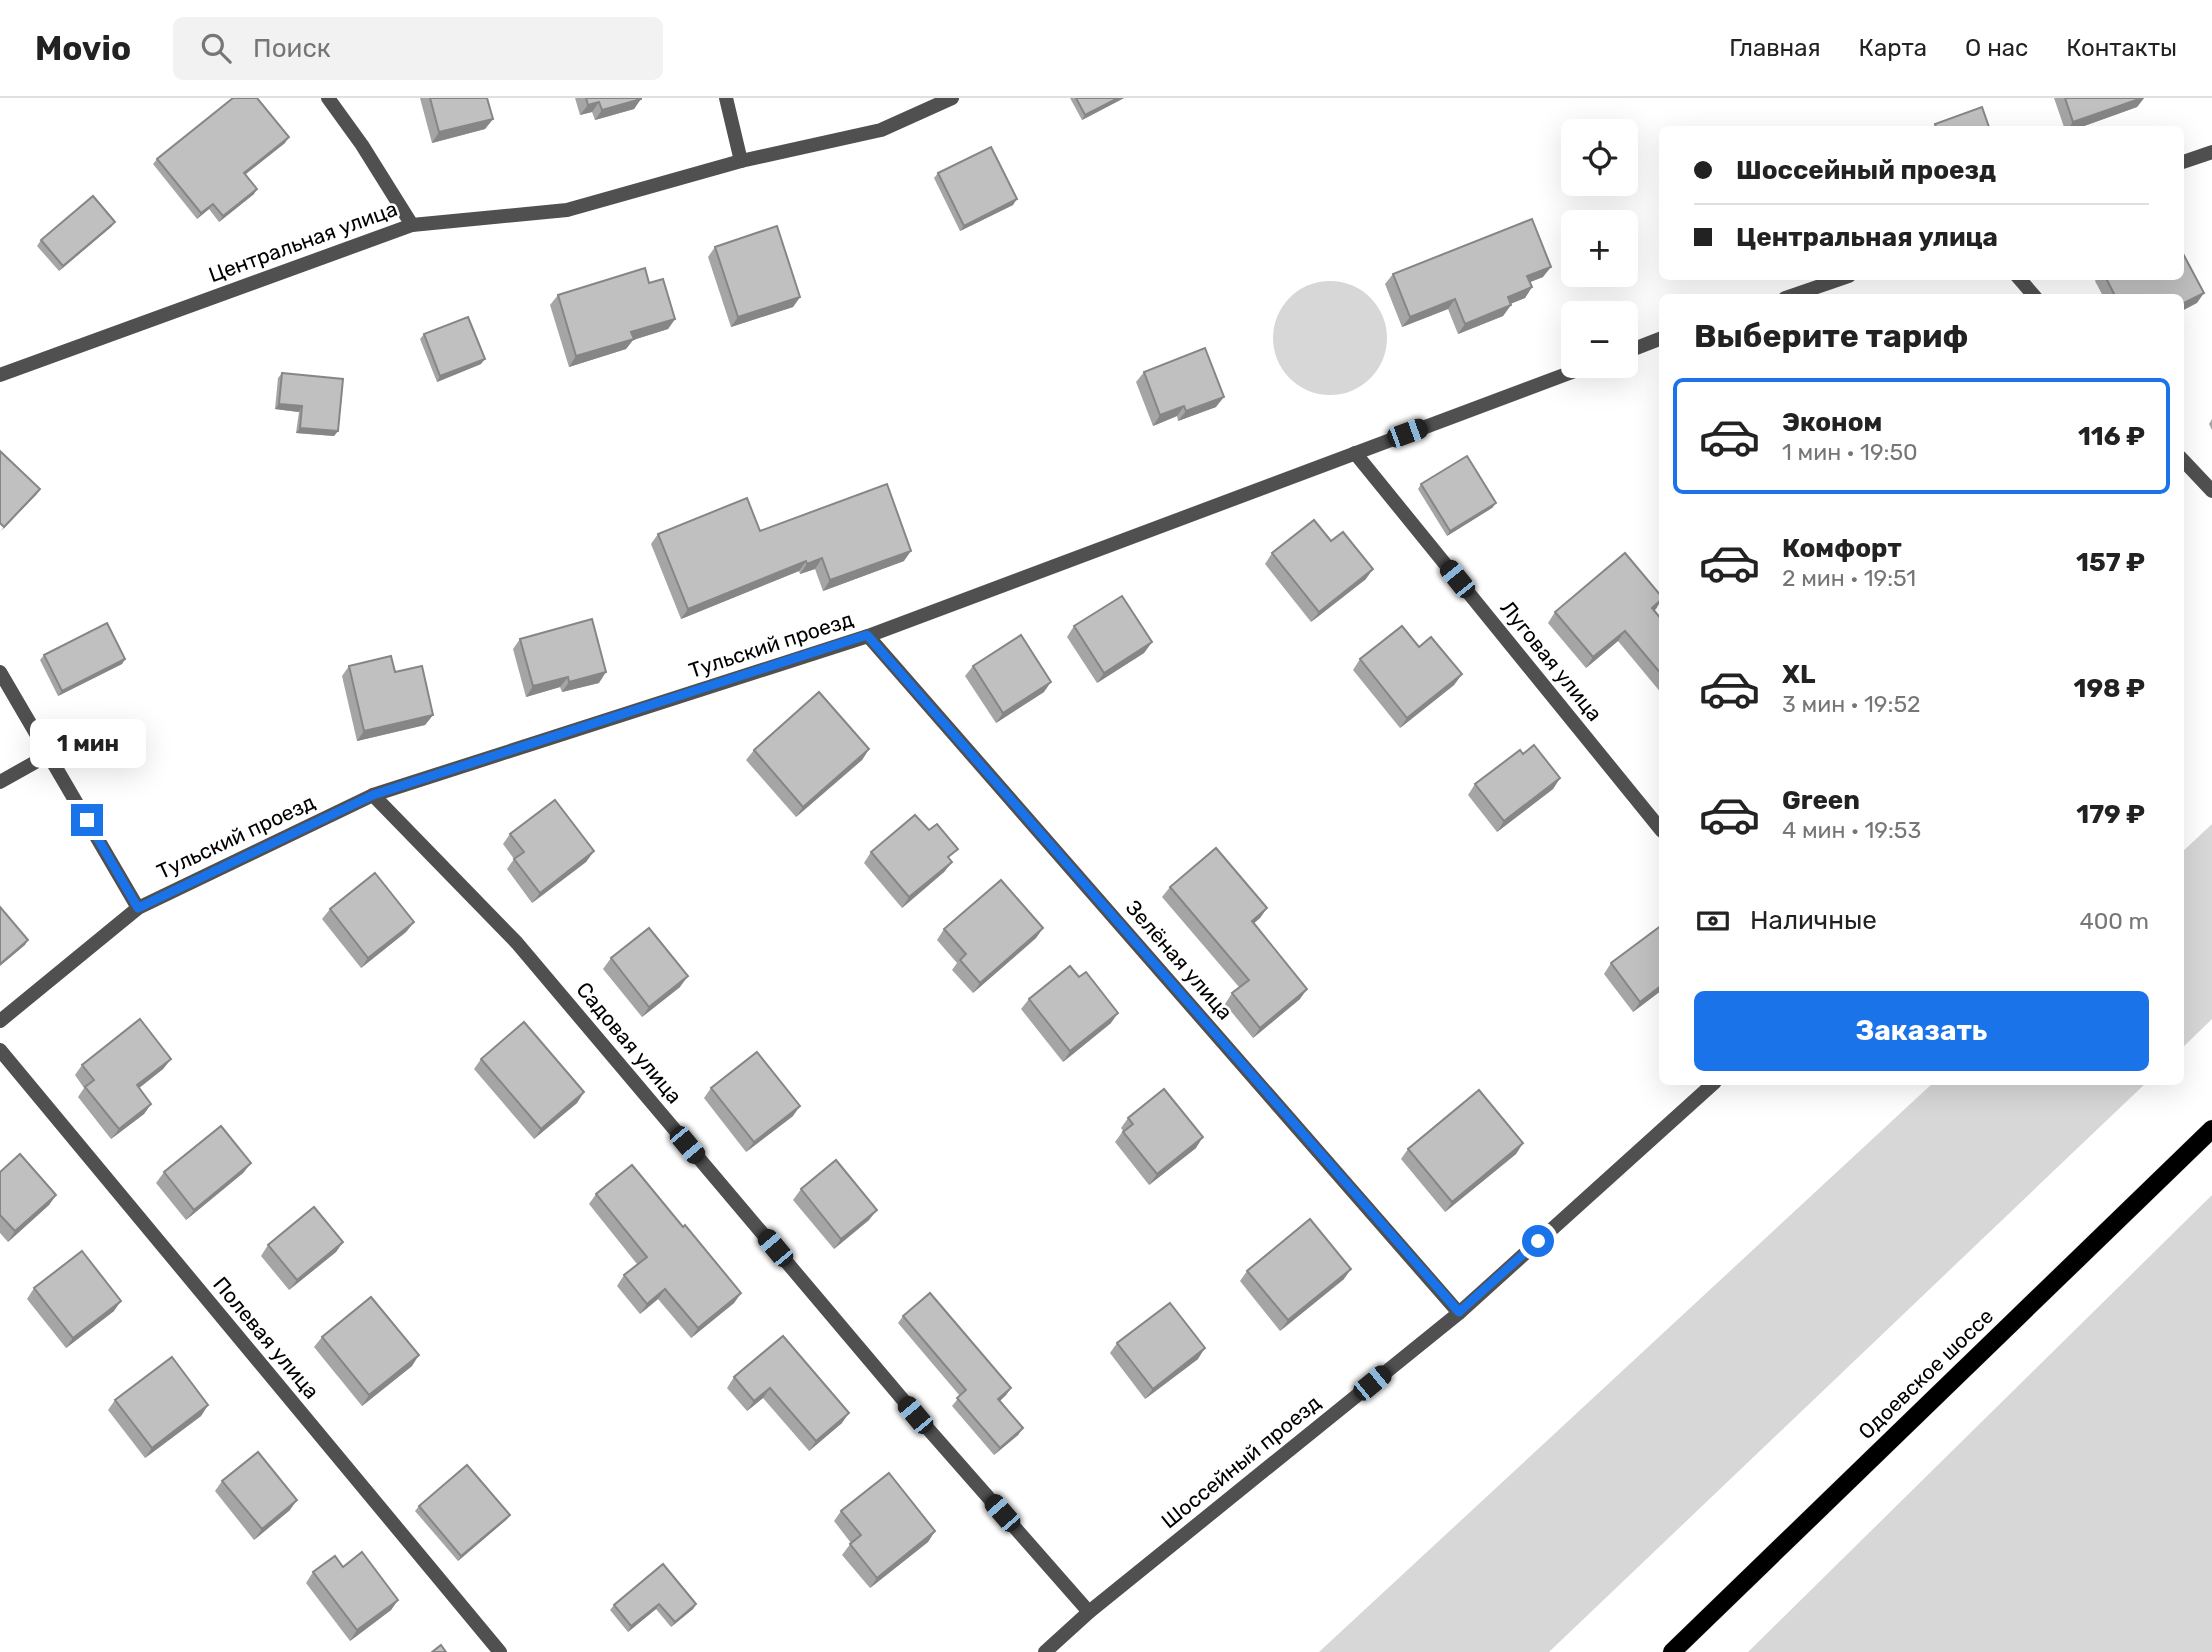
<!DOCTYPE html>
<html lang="ru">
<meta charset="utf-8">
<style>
:root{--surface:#fff;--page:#f2f2f2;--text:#222;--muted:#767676;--line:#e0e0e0;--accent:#1a73e8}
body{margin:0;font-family:Rubik,sans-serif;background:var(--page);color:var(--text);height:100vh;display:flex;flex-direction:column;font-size:26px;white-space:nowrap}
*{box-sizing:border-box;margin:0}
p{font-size:23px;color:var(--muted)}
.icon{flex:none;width:38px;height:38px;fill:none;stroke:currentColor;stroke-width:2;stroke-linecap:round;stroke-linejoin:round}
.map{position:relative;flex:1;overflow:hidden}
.details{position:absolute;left:1659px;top:196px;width:525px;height:791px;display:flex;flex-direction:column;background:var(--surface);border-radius:10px;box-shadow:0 7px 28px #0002}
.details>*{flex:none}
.top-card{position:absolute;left:1659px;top:28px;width:525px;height:154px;border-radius:10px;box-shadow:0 7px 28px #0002;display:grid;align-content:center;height:154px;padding:0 35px;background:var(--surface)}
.tools{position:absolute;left:1561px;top:21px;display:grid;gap:14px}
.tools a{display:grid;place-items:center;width:77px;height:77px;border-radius:10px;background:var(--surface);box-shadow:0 7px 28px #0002;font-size:35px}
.end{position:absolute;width:32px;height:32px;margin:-16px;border:9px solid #1a73e8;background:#fff;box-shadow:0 0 0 4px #fff}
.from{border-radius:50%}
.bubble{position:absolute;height:49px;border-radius:10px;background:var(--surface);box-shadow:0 7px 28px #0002;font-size:23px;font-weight:700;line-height:49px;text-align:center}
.car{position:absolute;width:21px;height:42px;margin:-21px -10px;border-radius:9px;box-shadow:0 0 5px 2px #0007;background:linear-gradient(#222 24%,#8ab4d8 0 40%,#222 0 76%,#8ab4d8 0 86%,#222 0)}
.top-card b{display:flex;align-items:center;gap:24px;height:66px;font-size:26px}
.top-card b+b{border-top:2px solid var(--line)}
.top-card i{width:18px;height:18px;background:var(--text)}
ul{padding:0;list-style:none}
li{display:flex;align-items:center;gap:21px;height:116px;margin:0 14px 10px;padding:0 21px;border:4px solid transparent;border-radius:10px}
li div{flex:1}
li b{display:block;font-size:26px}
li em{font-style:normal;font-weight:700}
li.selected{border-color:var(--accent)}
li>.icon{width:63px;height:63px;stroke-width:1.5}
h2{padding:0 35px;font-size:32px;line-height:84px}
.pay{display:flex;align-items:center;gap:18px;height:77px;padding:0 35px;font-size:26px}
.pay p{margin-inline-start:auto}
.cta{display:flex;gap:14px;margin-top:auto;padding:14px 35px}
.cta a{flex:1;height:80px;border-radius:10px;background:var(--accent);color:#fff;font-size:28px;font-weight:700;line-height:80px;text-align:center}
header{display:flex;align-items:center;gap:42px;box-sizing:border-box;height:98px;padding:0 35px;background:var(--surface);border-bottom:2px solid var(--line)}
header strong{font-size:33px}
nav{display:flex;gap:38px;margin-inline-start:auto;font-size:24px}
.search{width:490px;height:63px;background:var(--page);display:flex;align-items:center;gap:18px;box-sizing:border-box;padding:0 24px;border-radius:10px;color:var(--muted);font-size:26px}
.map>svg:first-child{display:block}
</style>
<header>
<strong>Movio</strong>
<div class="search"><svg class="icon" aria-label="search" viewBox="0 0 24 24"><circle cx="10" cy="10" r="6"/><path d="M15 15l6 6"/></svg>Поиск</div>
<nav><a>Главная</a><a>Карта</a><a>О нас</a><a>Контакты</a></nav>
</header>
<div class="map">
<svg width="2212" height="1554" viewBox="0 0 2212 1554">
<rect width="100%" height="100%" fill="#fff"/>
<g fill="#d7d7d7">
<circle cx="1330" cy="240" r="57"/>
<path d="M2212,726V921L2181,951V755Z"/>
<path d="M1934,984H2147L1549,1554H1319Z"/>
<path d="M2212,1097V1554H1748Z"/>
</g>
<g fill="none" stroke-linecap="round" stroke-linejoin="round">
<g stroke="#dbdbdb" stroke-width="19">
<path id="primary" d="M1672,1554L2212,1031"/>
</g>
<g stroke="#505050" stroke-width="14">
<path d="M2017,178L2036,200"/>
<path d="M2180,359L2212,393"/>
<path d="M0,684L48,657"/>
</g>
<g stroke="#505050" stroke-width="14">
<path d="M328,0L362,47L412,127"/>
<path d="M726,0L741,63"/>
<path d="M2180,65L2212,54"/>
<path d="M1785,200L1849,178"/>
<path d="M1626,254L1662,240"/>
<path d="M0,277L412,127L567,112L741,63L881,32L952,0"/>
<path d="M1355,355L1662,733"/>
<path d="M868,538L1459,1215"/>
<path d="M0,574L138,810"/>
<path d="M373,697L517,845L915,1316L1089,1514"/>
<path d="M0,923L138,810L373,697L868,538L1588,268"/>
<path d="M0,952L500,1554"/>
<path d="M1045,1554L1089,1514L1459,1215L1715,984"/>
</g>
<use href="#primary" stroke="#000" stroke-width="18"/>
</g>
<g fill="#a5a5a5">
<path d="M420,0H487L493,21L485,31L432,45Z"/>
<path d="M575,0H641L634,11L595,22L592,14L580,17Z"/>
<path d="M1070,0H1124L1082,22Z"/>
<path d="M2054,0H2144L2137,9L2073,32H2065Z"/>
<path d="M285,45L245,76L254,96L219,124L209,111L197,121L153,66L157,61Z"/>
<path d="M938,75L1013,107L960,133L934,80Z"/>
<path d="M115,124L111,129L59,173L37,148L41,142Z"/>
<path d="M715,149L800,199L793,209L731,229L708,159Z"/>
<path d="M1393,176L1543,179L1530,184L1532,189L1525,200L1510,206L1511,207L1503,218L1458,236L1448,211L1402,229L1385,186Z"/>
<path d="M2098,178H2180L2197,205L2180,200H2104L2095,183Z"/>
<path d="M649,185L675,221L668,231L633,242L626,251L569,269L550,207L558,197Z"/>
<path d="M424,236L481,266L437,284L420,241Z"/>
<path d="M1144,274L1216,309L1178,323L1177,318L1153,328L1136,284Z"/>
<path d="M282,275L338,333L334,338L296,335L299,314L275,311L278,280Z"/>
<path d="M2212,321V332L2209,326Z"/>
<path d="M1421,386L1496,405L1492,410L1447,438L1418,391Z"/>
<path d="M760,433L904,463L823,493L815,471L800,476L799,473L681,521L651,446L658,436Z"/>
<path d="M1331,443L1366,481L1311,524L1265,466L1272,455Z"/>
<path d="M1662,501L1654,512L1662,522V596L1618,543L1586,570L1548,525L1555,514Z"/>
<path d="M1074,528L1152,544L1144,555L1097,585L1067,539Z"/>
<path d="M520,541L599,585L562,594L560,589L526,599L513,551Z"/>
<path d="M1419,549L1462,576L1454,587L1400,630L1353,572L1360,561Z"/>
<path d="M44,557L125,561L122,566L58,598L40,562Z"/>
<path d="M349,568L395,574L433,617L425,627L357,643L342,578Z"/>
<path d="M973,568L1044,594L996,625L965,578Z"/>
<path d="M869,651L862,662L796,719L746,662L754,652Z"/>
<path d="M1523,656L1560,680L1553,691L1497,734L1468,697L1475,686Z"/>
<path d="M510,736L594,753L586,764L532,805L507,771L514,761L503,746Z"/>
<path d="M871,754L950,761L952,764L944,774L902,810L864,765Z"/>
<path d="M1170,789L1267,810L1260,820L1254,825L1300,901L1253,940L1225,906L1232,895L1239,889L1162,799Z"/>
<path d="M330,811L414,824L406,834L361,870L322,821Z"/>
<path d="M1043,830L1036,840L973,895L952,872L957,865L937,842L944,831Z"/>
<path d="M611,860L680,889L642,919L603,871Z"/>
<path d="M1611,865L1662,892L1633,914L1604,876Z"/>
<path d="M1079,879L1111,925L1063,964L1021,911L1029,901Z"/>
<path d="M171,961L163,971L139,990L151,1006L144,1016L111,1041L78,999L84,990L75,977L82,967Z"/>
<path d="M481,961L584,994L577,1005L534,1041L474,971Z"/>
<path d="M711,990L793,1018L746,1054L704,1000Z"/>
<path d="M1128,1020L1196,1050L1149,1087L1115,1044L1123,1033L1121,1030Z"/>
<path d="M1523,1045L1516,1056L1445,1114L1401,1061L1408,1051Z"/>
<path d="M251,1065L243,1075L186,1122L156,1085L164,1074Z"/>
<path d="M0,1074L56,1097L49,1107L8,1144L0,1135Z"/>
<path d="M801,1091L869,1122L834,1151L793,1102Z"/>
<path d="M596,1096L683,1129L741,1195L734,1205L691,1240L658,1201L640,1216L617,1188L624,1177L637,1166L589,1106Z"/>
<path d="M343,1144L336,1154L289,1192L261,1158L268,1147Z"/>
<path d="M1247,1173L1344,1181L1280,1233L1240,1183Z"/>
<path d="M34,1190L114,1213L66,1250L27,1201Z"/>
<path d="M903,1218L1011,1290L1006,1297L1000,1303L1023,1330L1018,1337L994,1357L952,1308L960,1298L898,1225Z"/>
<path d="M783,1238L842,1325L809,1353L763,1300L747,1313L727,1290L734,1279Z"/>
<path d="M322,1239L412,1268L362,1308L314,1249Z"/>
<path d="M1117,1245L1198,1261L1145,1301L1110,1255Z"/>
<path d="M115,1302L208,1307L201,1318L145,1360L108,1312Z"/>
<path d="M222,1383L290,1412L254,1442L215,1393Z"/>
<path d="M419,1408L510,1417L506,1422L458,1463L415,1413Z"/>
<path d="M841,1413L935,1433L928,1444L870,1490L842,1457L851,1445L834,1423Z"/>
<path d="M663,1466L696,1506L693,1511L671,1529L656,1511L628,1534L610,1512L614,1507Z"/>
<path d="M343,1469L398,1502L391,1512L350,1543L306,1485L313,1474Z"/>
</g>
<g fill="#868686">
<path d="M1118,0H1124L1082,22L1085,17Z"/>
<path d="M2142,0H2144L2137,9L2073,32H2067L2073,24Z"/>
<path d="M641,1L634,11L595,22L602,12Z"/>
<path d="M599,4L592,14L580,17L588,7Z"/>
<path d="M493,21L485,31L432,45L439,34Z"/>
<path d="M289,39L285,45L241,80L244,75Z"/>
<path d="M257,91L254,96L219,124L223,118Z"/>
<path d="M1017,101L1013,107L960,133L964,128Z"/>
<path d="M213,106L209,111L197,121L201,115Z"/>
<path d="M115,124L111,129L59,173L63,168Z"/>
<path d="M1551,169L1543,179L1520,188L1527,178Z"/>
<path d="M1532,189L1525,200L1500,210L1508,199Z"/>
<path d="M2204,195L2197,205L2180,214V207Z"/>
<path d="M800,199L793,209L731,229L738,219Z"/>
<path d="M1455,201L1448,211L1402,229L1410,219Z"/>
<path d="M1511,207L1503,218L1458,236L1465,226Z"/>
<path d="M675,221L668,231L633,242L626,251L569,269L576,258L631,234Z"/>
<path d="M485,261L481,266L437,284L440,278Z"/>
<path d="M1224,299L1216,309L1178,323L1186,313Z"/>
<path d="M279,306L302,308L299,314L275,311Z"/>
<path d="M1184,308L1177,318L1153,328L1160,317Z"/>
<path d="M300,330L338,333L334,338L296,335Z"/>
<path d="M40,391L37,396L0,434L4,429Z"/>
<path d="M1496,405L1492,410L1447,438L1450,433Z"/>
<path d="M911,453L904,463L823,493L830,482Z"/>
<path d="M822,460L815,471L800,476L807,466Z"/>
<path d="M806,463L799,473L681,521L688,511Z"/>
<path d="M1373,471L1366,481L1311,524L1319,514Z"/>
<path d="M1662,501L1656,511L1645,520L1652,510Z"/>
<path d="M1625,533L1618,543L1586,570L1593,559Z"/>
<path d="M1152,544L1144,555L1097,585L1104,575Z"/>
<path d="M125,561L122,566L58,598L62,593Z"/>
<path d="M606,574L599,585L562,594L569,584Z"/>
<path d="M1462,576L1454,587L1400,630L1407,620Z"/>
<path d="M568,579L560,589L526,599L533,588Z"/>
<path d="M1051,584L1044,594L996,625L1003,615Z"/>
<path d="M433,617L425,627L357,643L364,633Z"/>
<path d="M869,651L862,662L796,719L803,709Z"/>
<path d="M1560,680L1553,691L1497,734L1504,723Z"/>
<path d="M594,753L586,764L532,805L540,795Z"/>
<path d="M952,764L944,774L902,810L909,799Z"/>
<path d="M1267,810L1260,820L1245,833L1252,823Z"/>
<path d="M414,824L406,834L361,870L368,860Z"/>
<path d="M1043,830L1036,840L973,895L980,885Z"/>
<path d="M28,842L25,847L0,868V866Z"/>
<path d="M688,878L680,889L642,919L649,909Z"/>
<path d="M1662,887V892L1633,914L1640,904Z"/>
<path d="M1307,891L1300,901L1253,940L1260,930Z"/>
<path d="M1118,915L1111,925L1063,964L1070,953Z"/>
<path d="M171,961L163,971L129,998L137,987Z"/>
<path d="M584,994L577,1005L534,1041L541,1031Z"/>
<path d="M151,1006L144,1016L111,1041L119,1031Z"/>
<path d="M800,1008L793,1018L746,1054L754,1044Z"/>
<path d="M1203,1039L1196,1050L1149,1087L1157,1076Z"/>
<path d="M1523,1045L1516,1056L1445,1114L1452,1104Z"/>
<path d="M251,1065L243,1075L186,1122L194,1112Z"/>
<path d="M56,1097L49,1107L8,1144L15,1133Z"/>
<path d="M877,1112L869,1122L834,1151L841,1141Z"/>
<path d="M343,1144L336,1154L289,1192L297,1182Z"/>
<path d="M1351,1171L1344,1181L1280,1233L1288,1222Z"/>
<path d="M665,1191L658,1201L640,1216L647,1206Z"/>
<path d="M741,1195L734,1205L691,1240L698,1230Z"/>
<path d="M121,1203L114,1213L66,1250L73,1240Z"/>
<path d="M1205,1250L1198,1261L1145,1301L1153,1291Z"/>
<path d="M419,1257L412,1268L362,1308L369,1297Z"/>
<path d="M770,1290L763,1300L747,1313L754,1303Z"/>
<path d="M1011,1290L1006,1297L993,1309L998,1301Z"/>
<path d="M208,1307L201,1318L145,1360L152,1350Z"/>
<path d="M849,1315L842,1325L809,1353L816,1343Z"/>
<path d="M1023,1330L1018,1337L994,1357L1000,1350Z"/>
<path d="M297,1402L290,1412L254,1442L262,1431Z"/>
<path d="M510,1417L506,1422L458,1463L461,1458Z"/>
<path d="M935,1433L928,1444L870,1490L877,1480Z"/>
<path d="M398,1502L391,1512L350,1543L357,1532Z"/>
<path d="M659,1506L656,1511L628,1534L631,1528Z"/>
<path d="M696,1506L693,1511L671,1529L675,1524Z"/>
</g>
<g fill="#c0c0c0" stroke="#868686" stroke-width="2">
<path d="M233,0H257L289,39L244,75L257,91L223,118L213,106L201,115L157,61Z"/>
<path d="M430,0H487L493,21L439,34Z"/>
<path d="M586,0H641V1L602,12L599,4L588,7Z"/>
<path d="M1076,0H1118L1085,17Z"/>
<path d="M2065,0H2142L2073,24Z"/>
<path d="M1982,9L1990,32H1937L1935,26Z"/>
<path d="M991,49L1017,101L964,128L938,75Z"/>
<path d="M93,98L115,124L63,168L41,142Z"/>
<path d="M1532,121L1551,169L1527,178L1532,189L1508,199L1511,207L1465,226L1455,201L1410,219L1393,176Z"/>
<path d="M777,128L800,199L738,219L715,149Z"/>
<path d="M2180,150L2204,195L2180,207V200H2116L2105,178H2180Z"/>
<path d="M645,170L649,185L663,181L675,221L631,234L634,241L576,258L558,197Z"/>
<path d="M468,219L485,261L440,278L424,236Z"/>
<path d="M1205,250L1224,299L1186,313L1184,308L1160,317L1144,274Z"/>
<path d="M282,275L343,281L338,333L300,330L302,308L279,306Z"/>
<path d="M0,353L40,391L4,429L0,425Z"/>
<path d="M1467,358L1496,405L1450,433L1421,386Z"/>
<path d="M887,386L911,453L830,482L822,460L807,466L806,463L688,511L658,436L747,400L760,433Z"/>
<path d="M1314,422L1331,443L1343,434L1373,471L1319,514L1272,455Z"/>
<path d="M1625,455L1662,499V501L1652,510L1662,522V577L1625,533L1593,559L1555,514Z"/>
<path d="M1122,498L1152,544L1104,575L1074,528Z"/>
<path d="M592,521L606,574L569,584L568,579L533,588L520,541Z"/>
<path d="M107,525L125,561L62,593L44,557Z"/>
<path d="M1402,528L1419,549L1431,539L1462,576L1407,620L1360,561Z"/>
<path d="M1021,537L1051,584L1003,615L973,568Z"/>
<path d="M391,558L395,574L422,568L433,617L364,633L349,568Z"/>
<path d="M819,594L869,651L803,709L754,652Z"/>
<path d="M1534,647L1560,680L1504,723L1475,686L1520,652L1523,656Z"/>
<path d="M555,702L594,753L540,795L514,761L524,754L510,736Z"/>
<path d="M915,717L929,732L937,726L958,751L948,759L952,764L909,799L871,754Z"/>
<path d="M1216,750L1267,810L1252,823L1307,891L1260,930L1232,895L1249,882L1170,789Z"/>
<path d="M375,775L414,824L368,860L330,811Z"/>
<path d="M1001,782L1043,830L980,885L960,862L966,856L944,831Z"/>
<path d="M0,809L28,842L0,866Z"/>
<path d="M1662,827V887L1640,904L1611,865Z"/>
<path d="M649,830L688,878L649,909L611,860Z"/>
<path d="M1070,868L1079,879L1086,874L1118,915L1070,953L1029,901Z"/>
<path d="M140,921L171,961L137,987L151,1006L119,1031L85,989L94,982L82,967Z"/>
<path d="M524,924L584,994L541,1031L481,961Z"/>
<path d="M757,954L800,1008L754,1044L711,990Z"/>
<path d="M1164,991L1203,1039L1157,1076L1123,1034L1133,1026L1128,1020Z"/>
<path d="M1479,992L1523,1045L1452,1104L1408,1051Z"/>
<path d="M221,1028L251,1065L194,1112L164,1074Z"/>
<path d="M20,1056L56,1097L15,1133L0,1117V1074Z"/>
<path d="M836,1062L877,1112L841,1141L801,1091Z"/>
<path d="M632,1067L683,1129L685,1127L741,1195L698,1230L665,1191L647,1206L624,1177L647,1159L596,1096Z"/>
<path d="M314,1109L343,1144L297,1182L268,1147Z"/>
<path d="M1310,1121L1351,1171L1288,1222L1247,1173Z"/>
<path d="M82,1153L121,1203L73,1240L34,1190Z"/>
<path d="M930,1195L1011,1290L998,1301L1023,1330L1000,1350L957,1300L966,1292L903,1218Z"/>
<path d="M371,1199L419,1257L369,1297L322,1239Z"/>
<path d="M1170,1205L1205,1250L1153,1291L1117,1245Z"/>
<path d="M783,1238L849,1315L816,1343L770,1290L754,1303L734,1279Z"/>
<path d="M172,1259L208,1307L152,1350L115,1302Z"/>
<path d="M258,1354L297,1402L262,1431L222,1383Z"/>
<path d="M467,1367L510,1417L461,1458L419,1408Z"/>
<path d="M889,1375L935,1433L877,1480L850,1446L861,1437L841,1413Z"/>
<path d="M362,1454L398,1502L357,1532L313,1474L335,1458L343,1469Z"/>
<path d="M663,1466L696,1506L675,1524L659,1506L631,1528L614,1507Z"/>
<path d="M441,1547L446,1554H432Z"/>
</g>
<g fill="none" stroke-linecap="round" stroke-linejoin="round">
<path stroke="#1a73e8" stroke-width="9" d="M87,722L138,810L373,697L867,537L1459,1214L1538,1143"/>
</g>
<g text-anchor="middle" stroke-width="5" stroke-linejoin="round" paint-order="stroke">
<g font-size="21" fill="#000" stroke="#fff">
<text transform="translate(303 144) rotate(-20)" y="7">Центральная улица</text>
<text transform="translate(771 547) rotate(-18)" y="7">Тульский проезд</text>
<text transform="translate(1551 563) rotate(51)" y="7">Луговая улица</text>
<text transform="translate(236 739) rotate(-25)" y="7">Тульский проезд</text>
<text transform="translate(1179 862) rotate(49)" y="7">Зелёная улица</text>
<text transform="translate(629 945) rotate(50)" y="7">Садовая улица</text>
<text transform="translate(266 1240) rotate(50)" y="7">Полевая улица</text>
<text transform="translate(1926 1276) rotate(-44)" y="7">Одоевское шоссе</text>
<text transform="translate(1241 1364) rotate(-39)" y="7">Шоссейный проезд</text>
</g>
</g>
</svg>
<div class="tools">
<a><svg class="icon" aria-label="locate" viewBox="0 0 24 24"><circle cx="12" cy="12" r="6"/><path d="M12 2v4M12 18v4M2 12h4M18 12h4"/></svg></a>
<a>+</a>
<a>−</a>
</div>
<i class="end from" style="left:1538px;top:1143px"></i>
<i class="end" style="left:87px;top:722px"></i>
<div class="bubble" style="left:30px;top:621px;width:116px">1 мин</div>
<i class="car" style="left:1407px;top:335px;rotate:70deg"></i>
<i class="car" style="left:1457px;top:481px;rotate:321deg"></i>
<i class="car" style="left:687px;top:1047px;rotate:140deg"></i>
<i class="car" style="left:775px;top:1150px;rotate:320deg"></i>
<i class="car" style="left:1372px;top:1285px;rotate:51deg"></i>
<i class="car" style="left:915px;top:1317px;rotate:320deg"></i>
<i class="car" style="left:1002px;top:1415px;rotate:319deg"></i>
<div class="top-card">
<b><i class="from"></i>Шоссейный проезд</b>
<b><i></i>Центральная улица</b>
</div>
<section class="details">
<h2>Выберите тариф</h2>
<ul>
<li class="selected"><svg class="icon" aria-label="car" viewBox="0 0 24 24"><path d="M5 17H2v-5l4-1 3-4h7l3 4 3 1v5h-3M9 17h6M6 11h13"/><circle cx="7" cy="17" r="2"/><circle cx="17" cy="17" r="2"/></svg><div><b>Эконом</b><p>1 мин · 19:50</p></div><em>116 ₽</em></li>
<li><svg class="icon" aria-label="car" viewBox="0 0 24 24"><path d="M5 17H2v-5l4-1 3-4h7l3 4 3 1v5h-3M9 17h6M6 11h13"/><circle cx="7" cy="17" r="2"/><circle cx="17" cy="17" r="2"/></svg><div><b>Комфорт</b><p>2 мин · 19:51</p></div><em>157 ₽</em></li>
<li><svg class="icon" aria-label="car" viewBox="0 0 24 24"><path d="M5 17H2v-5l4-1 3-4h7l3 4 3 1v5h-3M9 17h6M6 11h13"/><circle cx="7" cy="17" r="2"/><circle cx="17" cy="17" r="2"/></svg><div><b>XL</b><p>3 мин · 19:52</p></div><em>198 ₽</em></li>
<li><svg class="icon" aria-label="car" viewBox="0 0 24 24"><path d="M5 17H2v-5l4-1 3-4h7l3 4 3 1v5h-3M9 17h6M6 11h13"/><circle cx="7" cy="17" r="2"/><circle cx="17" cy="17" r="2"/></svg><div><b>Green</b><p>4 мин · 19:53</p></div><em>179 ₽</em></li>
</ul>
<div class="pay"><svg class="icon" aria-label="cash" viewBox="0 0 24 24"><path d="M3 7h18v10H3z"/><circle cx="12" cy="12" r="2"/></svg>Наличные<p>400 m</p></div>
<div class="cta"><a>Заказать</a></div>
</section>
</div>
